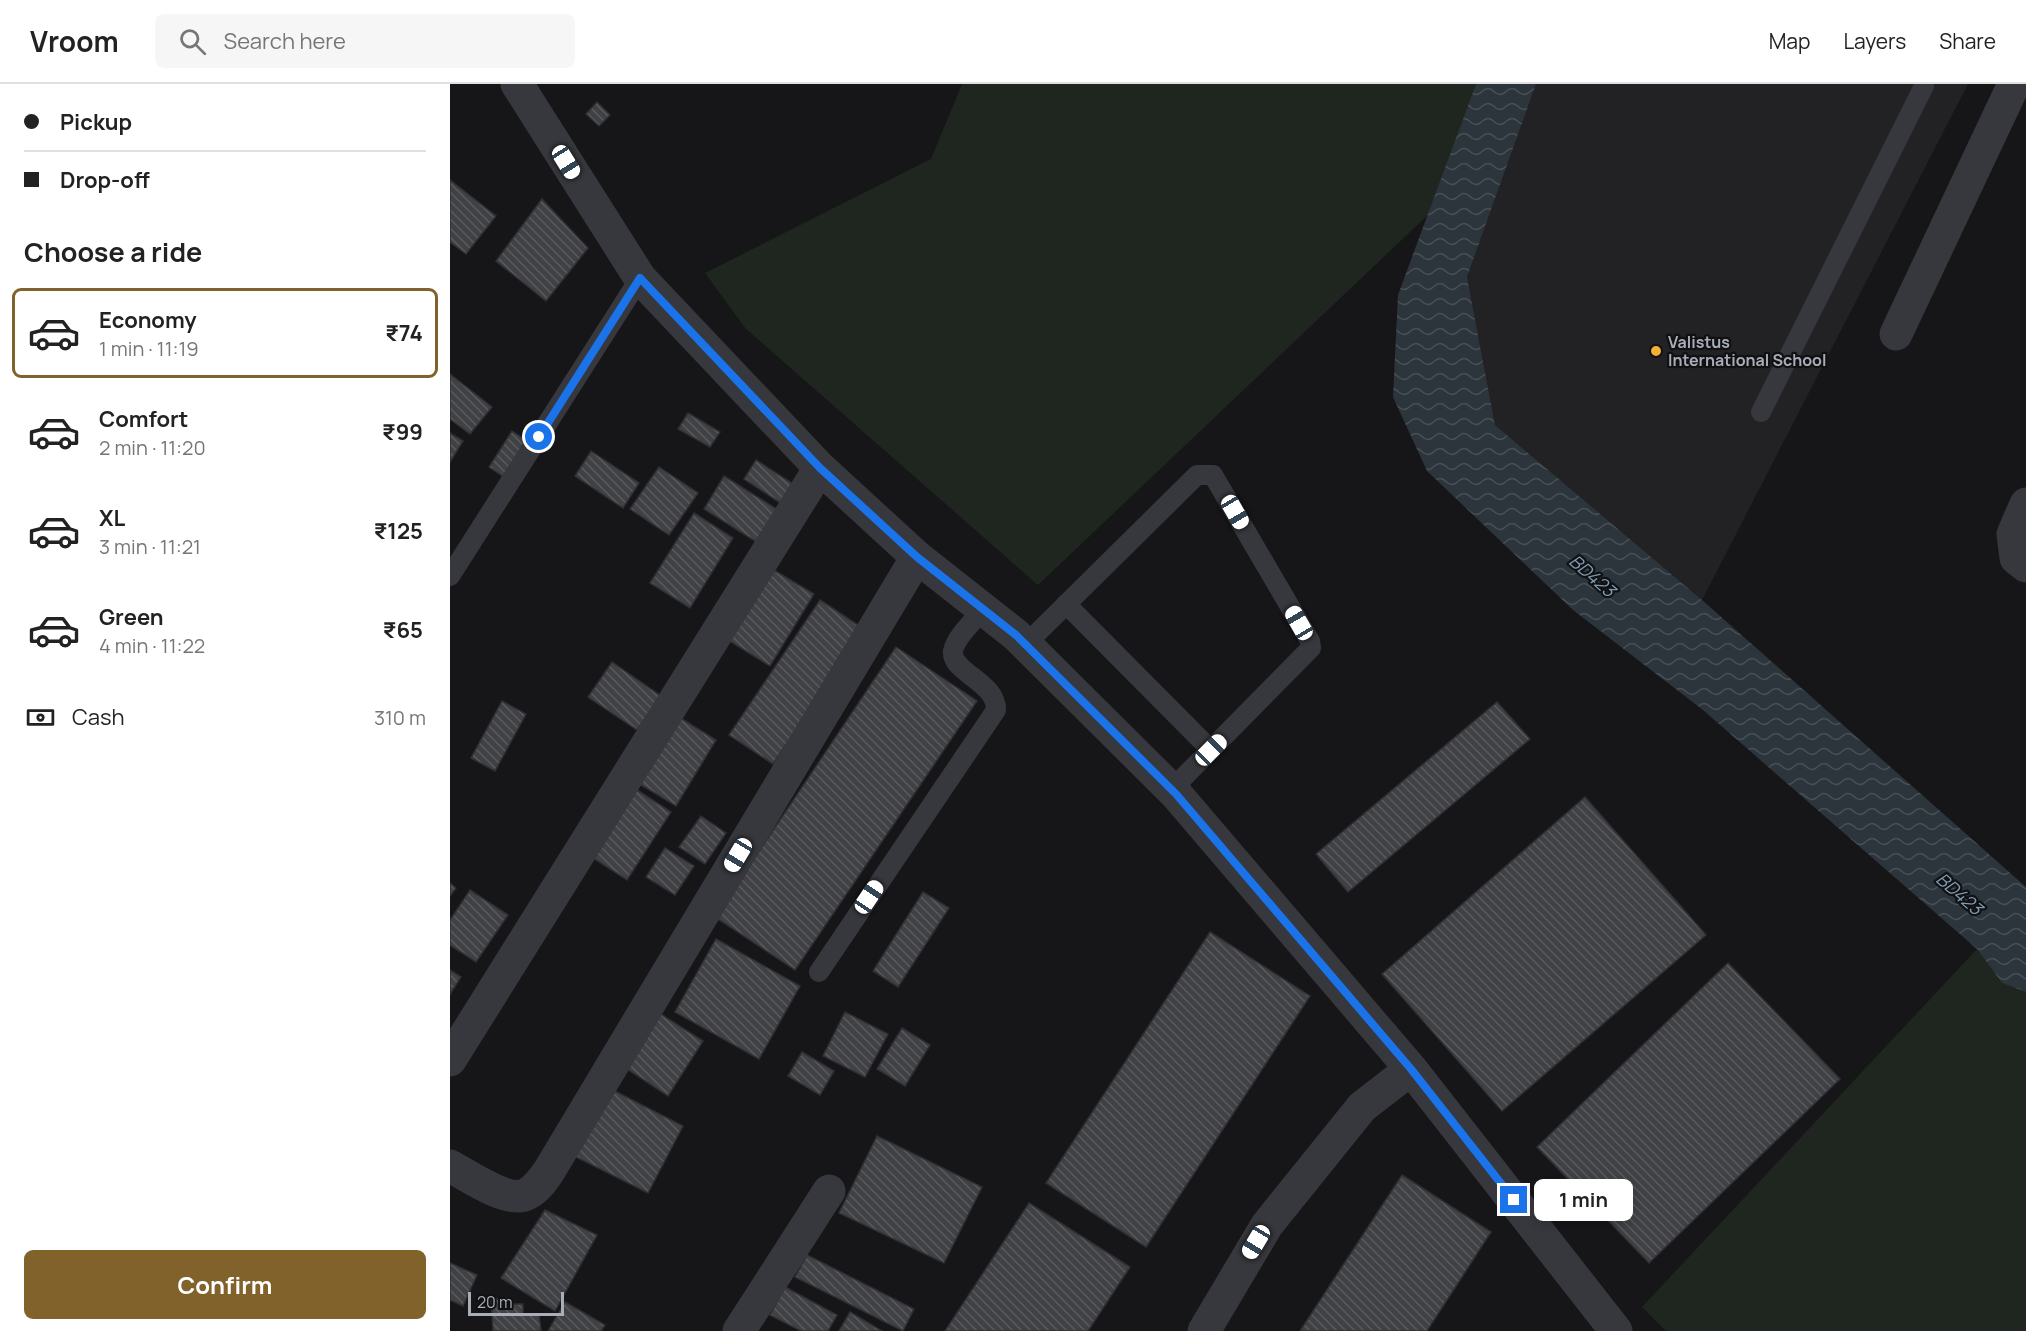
<!DOCTYPE html>
<meta charset="utf-8">
<style>
:root{--surface:#fff;--page:#f6f6f6;--text:#222;--muted:#767676;--line:#e0e0e0;--accent:#80622a}
body{margin:0;font-family:Manrope,sans-serif;background:var(--page);color:var(--text);height:100vh;display:flex;flex-direction:column;font-size:22px;white-space:nowrap}
*{box-sizing:border-box;margin:0}
p{font-size:20px;color:var(--muted)}
.icon{flex:none;width:33px;height:33px;fill:none;stroke:currentColor;stroke-width:2;stroke-linecap:round;stroke-linejoin:round}
.map{position:relative;flex:1;overflow:hidden}
.side{display:flex;flex-direction:column;background:var(--surface);width:450px}
.side>*{flex:none}
.guide{display:grid;align-content:center;height:132px;padding:0 24px;background:var(--surface)}
.scale{position:absolute;left:18px;bottom:15px;width:96px;box-sizing:border-box;padding-left:6px;border:3px solid #a8adb8;border-top:0;font-size:16px;line-height:21px;white-space:nowrap;color:#a8adb8;-webkit-text-stroke:4px #111113;paint-order:stroke}
.end{position:absolute;width:27px;height:27px;margin:-14px;border:8px solid #1a73e8;background:#fff;box-shadow:0 0 0 3px #fff}
.from{border-radius:50%}
.bubble{position:absolute;height:42px;border-radius:9px;background:var(--surface);box-shadow:0 3px 9px #0003;font-size:20px;font-weight:700;line-height:42px;text-align:center}
.car{position:absolute;width:18px;height:36px;margin:-18px -9px;border-radius:8px;box-shadow:0 0 4px 2px #0007;background:linear-gradient(#fff 24%,#345 0 40%,#fff 0 76%,#345 0 86%,#fff 0)}
.guide b{display:flex;align-items:center;gap:21px;height:57px;font-size:22px}
.guide b+b{border-top:2px solid var(--line)}
.guide i{width:15px;height:15px;background:var(--text)}
ul{padding:0;list-style:none}
li{display:flex;align-items:center;gap:18px;height:90px;margin:0 12px 9px;padding:0 12px;border:3px solid transparent;border-radius:9px}
li div{flex:1}
li b{display:block;font-size:22px}
li em{font-style:normal;font-weight:700}
li.on{border-color:var(--accent)}
li>.icon{width:54px;height:54px;stroke-width:1.5}
h2{padding:0 24px;font-size:27px;line-height:72px}
.pay{display:flex;align-items:center;gap:15px;height:66px;padding:0 24px;font-size:22px}
.pay p{margin-inline-start:auto}
.button{display:flex;gap:12px;margin-top:auto;padding:12px 24px}
.button a{flex:1;height:69px;border-radius:9px;background:var(--accent);color:#fff;font-size:24px;font-weight:700;line-height:69px;text-align:center}
header{display:flex;align-items:center;gap:36px;box-sizing:border-box;height:84px;padding:0 30px;background:var(--surface);border-bottom:2px solid var(--line)}
header strong{font-size:28px}
nav{display:flex;gap:33px;margin-inline-start:auto;font-size:21px}
.search{width:420px;height:54px;background:var(--page);display:flex;align-items:center;gap:15px;box-sizing:border-box;padding:0 21px;border-radius:9px;color:var(--muted);font-size:22px}
main{display:flex;flex:1;min-height:0}
.map>svg:first-child{display:block}
</style>
<header>
<strong>Vroom</strong>
<div class="search"><svg class="icon" aria-label="search" viewBox="0 0 24 24"><circle cx="10" cy="10" r="6"/><path d="M15 15l6 6"/></svg>Search here</div>
<nav><a>Map</a><a>Layers</a><a>Share</a></nav>
</header>
<main>
<section class="side">
<div class="guide">
<b><i class="from"></i>Pickup</b>
<b><i></i>Drop-off</b>
</div>
<h2>Choose a ride</h2>
<ul>
<li class="on"><svg class="icon" aria-label="car" viewBox="0 0 24 24"><path d="M5 17H2v-5l4-1 3-4h7l3 4 3 1v5h-3M9 17h6M6 11h13"/><circle cx="7" cy="17" r="2"/><circle cx="17" cy="17" r="2"/></svg><div><b>Economy</b><p>1 min · 11:19</p></div><em>₹74</em></li>
<li><svg class="icon" aria-label="car" viewBox="0 0 24 24"><path d="M5 17H2v-5l4-1 3-4h7l3 4 3 1v5h-3M9 17h6M6 11h13"/><circle cx="7" cy="17" r="2"/><circle cx="17" cy="17" r="2"/></svg><div><b>Comfort</b><p>2 min · 11:20</p></div><em>₹99</em></li>
<li><svg class="icon" aria-label="car" viewBox="0 0 24 24"><path d="M5 17H2v-5l4-1 3-4h7l3 4 3 1v5h-3M9 17h6M6 11h13"/><circle cx="7" cy="17" r="2"/><circle cx="17" cy="17" r="2"/></svg><div><b>XL</b><p>3 min · 11:21</p></div><em>₹125</em></li>
<li><svg class="icon" aria-label="car" viewBox="0 0 24 24"><path d="M5 17H2v-5l4-1 3-4h7l3 4 3 1v5h-3M9 17h6M6 11h13"/><circle cx="7" cy="17" r="2"/><circle cx="17" cy="17" r="2"/></svg><div><b>Green</b><p>4 min · 11:22</p></div><em>₹65</em></li>
</ul>
<div class="pay"><svg class="icon" aria-label="cash" viewBox="0 0 24 24"><path d="M3 7h18v10H3z"/><circle cx="12" cy="12" r="2"/></svg>Cash<p>310 m</p></div>
<div class="button"><a>Confirm</a></div>
</section>
<div class="map">
<svg width="1576" height="1247" viewBox="0 0 1576 1247">
<defs>
<pattern id="water-waves" width="16" height="10" patternUnits="userSpaceOnUse" patternTransform="scale(1.5)"><rect width="16" height="10" fill="#2c353c"/><path d="M0 5q4-4 8 0t8 0" fill="none" stroke="#485056"/></pattern>
<pattern id="building-back-hatch" width="6" height="6" patternUnits="userSpaceOnUse" patternTransform="scale(1.5)"><rect width="6" height="6" fill="#404145"/><path d="M-1 5l2 2M0 0l6 6M5-1l2 2" fill="none" stroke="#595a5e"/></pattern>
</defs>
<rect width="100%" height="100%" fill="#161618"/>
<path fill="#222225" d="M1086,0H1518L1252,516L1045,341L1017,193Z"/>
<g fill="#1e261f">
<path d="M512,0H1026L979,130L588,501L296,245L255,189L481,75Z"/>
<path d="M1527,865L1552,899L1576,908V1247H1216L1192,1223Z"/>
</g>
<path fill="url(#water-waves)" d="M1026,0H1086L1017,193L1045,341L1252,516L1576,803V908L1552,899L1527,865L1253,626L1123,526L977,387L943,313L948,211Z"/>
<g fill="url(#building-back-hatch)" stroke="#303034" stroke-width="1.5">
<path d="M147,18L160,31L149,42L136,30Z"/>
<path d="M0,96L46,132L16,170L0,158Z"/>
<path d="M92,115L138,164L96,217L46,177Z"/>
<path d="M0,290L42,323L20,350L0,335Z"/>
<path d="M238,329L270,348L260,363L228,345Z"/>
<path d="M62,347L77,357L54,393L39,383Z"/>
<path d="M0,349L13,357L0,378Z"/>
<path d="M141,367L189,399L173,424L125,392Z"/>
<path d="M306,376L351,405L338,424L294,395Z"/>
<path d="M209,383L248,409L219,451L180,425Z"/>
<path d="M274,392L328,426L308,459L254,425Z"/>
<path d="M244,429L283,454L240,524L200,499Z"/>
<path d="M322,485L364,510L320,582L278,556Z"/>
<path d="M370,516L414,545L323,680L279,651Z"/>
<path d="M446,563L527,617L345,886L265,833Z"/>
<path d="M162,578L211,612L187,646L138,613Z"/>
<path d="M52,617L76,630L45,687L21,674Z"/>
<path d="M1047,618L1080,655L898,808L866,770Z"/>
<path d="M224,630L266,656L226,722L183,696Z"/>
<path d="M184,704L221,728L177,796L140,772Z"/>
<path d="M1135,713L1256,851L1052,1027L932,890Z"/>
<path d="M251,732L276,749L255,780L229,763Z"/>
<path d="M215,764L244,782L225,811L196,793Z"/>
<path d="M0,799L6,804L0,812Z"/>
<path d="M20,806L58,831L26,878L0,861V836Z"/>
<path d="M473,808L499,824L448,903L423,887Z"/>
<path d="M760,848L860,912L696,1163L596,1099Z"/>
<path d="M266,855L350,902L309,975L225,928Z"/>
<path d="M1278,879L1390,995L1199,1179L1087,1063Z"/>
<path d="M0,886L11,893L0,910Z"/>
<path d="M206,927L253,957L218,1012L171,981Z"/>
<path d="M395,928L438,950L415,993L373,972Z"/>
<path d="M452,944L480,961L455,1002L427,985Z"/>
<path d="M352,968L384,987L370,1011L338,992Z"/>
<path d="M155,1002L233,1042L198,1109L120,1070Z"/>
<path d="M427,1052L532,1103L494,1179L389,1129Z"/>
<path d="M952,1091L1041,1148L977,1247H850Z"/>
<path d="M579,1119L680,1183L638,1247H495Z"/>
<path d="M95,1126L147,1151L105,1227L51,1194Z"/>
<path d="M357,1171L464,1225L453,1247L345,1193Z"/>
<path d="M0,1179L27,1191L13,1222L0,1216Z"/>
<path d="M335,1203L387,1231L378,1247H351L320,1231Z"/>
<path d="M59,1214L60,1220H73V1230H89L91,1247H43L41,1215Z"/>
<path d="M115,1218L155,1241L151,1247H98Z"/>
<path d="M400,1228L432,1247H389Z"/>
</g>
<g fill="none" stroke-linecap="round" stroke-linejoin="round">
<g stroke="#37383d" stroke-width="20">
<path d="M1311,328L1474,2"/>
<path d="M0,492L190,194"/>
<path d="M616,520L761,666"/>
<path d="M575,561L747,391H763L860,557L861,564L722,705"/>
<path d="M369,888L546,626C547,598 500,588 503,567C506,552 525,536 534,525"/>
</g>
<g stroke="#37383d" stroke-width="33">
<path d="M67,0L190,194L370,384L467,473L566,551L726,710L961,985L1166,1247"/>
<path d="M1446,250L1564,0"/>
<path d="M1576,420L1563,450L1566,474L1576,482"/>
<path d="M0,976L370,384"/>
<path d="M0,1082C17,1091 58,1120 77,1110C87,1105 93,1096 99,1087L467,473"/>
<path d="M289,1247L379,1107"/>
<path d="M754,1247L817,1141L912,1023L961,985"/>
</g>
</g>
<g fill="none" stroke-linecap="round" stroke-linejoin="round">
<path stroke="#1a73e8" stroke-width="8" d="M89,353L190,194L370,384L467,473L566,551L726,710L961,985L1064,1116"/>
</g>
<circle fill="#f2b134" stroke="#111113" stroke-width="2" cx="1206" cy="267" r="6"/>
<g text-anchor="middle" stroke-width="4.5" stroke-linejoin="round" paint-order="stroke">
<g font-size="16" font-weight="bold" fill="#a8adb8" stroke="#111113" text-anchor="start">
<text x="1218" y="264">Valistus<tspan x="1218" dy="18">International School</tspan></text>
</g>
<g font-size="18" font-style="italic" fill="#7f9bb3" stroke="#111113">
<text transform="translate(1142 492) rotate(41)" y="6">BD423</text>
<text transform="translate(1509 810) rotate(41)" y="6">BD423</text>
</g>
</g>
</svg>
<div class="scale">20 m</div>
<i class="end from" style="left:89px;top:353px"></i>
<i class="end" style="left:1064px;top:1116px"></i>
<div class="bubble" style="left:1084px;top:1095px;width:99px">1 min</div>
<i class="car" style="left:116px;top:78px;rotate:148deg"></i>
<i class="car" style="left:785px;top:428px;rotate:150deg"></i>
<i class="car" style="left:849px;top:539px;rotate:330deg"></i>
<i class="car" style="left:761px;top:666px;rotate:45deg"></i>
<i class="car" style="left:288px;top:771px;rotate:211deg"></i>
<i class="car" style="left:419px;top:813px;rotate:34deg"></i>
<i class="car" style="left:806px;top:1158px;rotate:211deg"></i>
</div>
</main>
